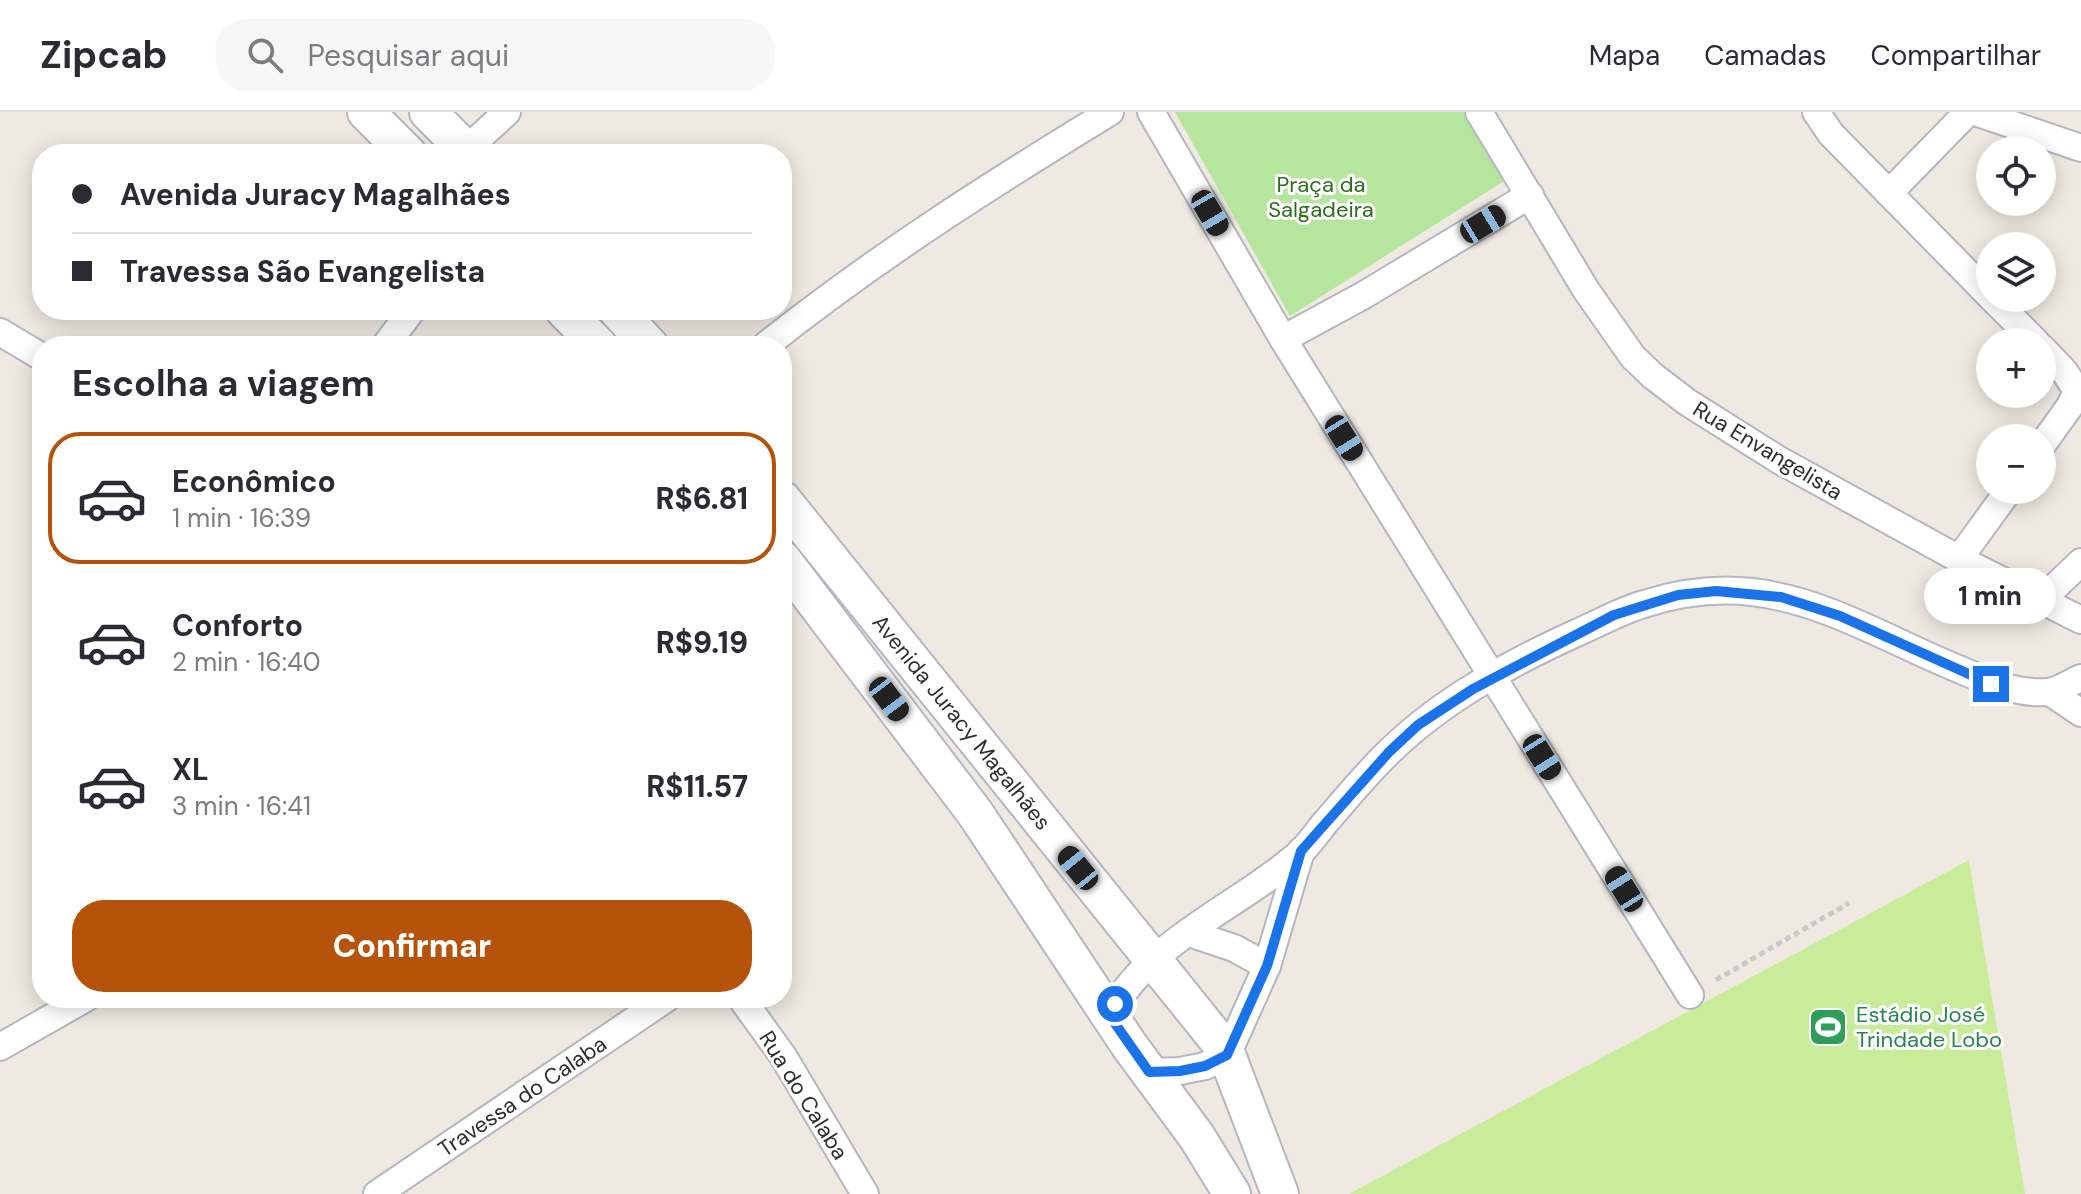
<!DOCTYPE html>
<html lang="pt">
<meta charset="utf-8">
<style>
:root{--surface:#fff;--page:#f7f7f7;--text:#2b2b33;--muted:#7c7c81;--line:#e1e1e2;--accent:#b45309}
body{margin:0;font-family:"DM Sans",sans-serif;background:var(--page);color:var(--text);height:100vh;display:flex;flex-direction:column;font-size:30px;white-space:nowrap}
*{box-sizing:border-box;margin:0}
p{font-size:26px;color:var(--muted)}
.icon{flex:none;width:44px;height:44px;fill:none;stroke:currentColor;stroke-width:2;stroke-linecap:round;stroke-linejoin:round}
.map{position:relative;flex:1;overflow:hidden}
.drawer{position:absolute;left:32px;top:224px;width:760px;height:672px;display:flex;flex-direction:column;background:var(--surface);border-radius:32px;box-shadow:0 4px 20px #0003}
.drawer>*{flex:none}
.banner{position:absolute;left:32px;top:32px;width:760px;height:176px;border-radius:32px;box-shadow:0 4px 20px #0003;display:grid;align-content:center;height:176px;padding:0 40px;background:var(--surface)}
.buttons{position:absolute;left:1976px;top:24px;display:grid;gap:16px}
.buttons a{display:grid;place-items:center;width:80px;height:80px;border-radius:50%;background:var(--surface);box-shadow:0 4px 20px #0003;font-size:40px}
.end{position:absolute;width:36px;height:36px;margin:-18px;border:10px solid #1a73e8;background:#fff;box-shadow:0 0 0 4px #fff}
.from{border-radius:50%}
.bubble{position:absolute;height:56px;border-radius:28px;background:var(--surface);box-shadow:0 4px 20px #0003;font-size:26px;font-weight:800;line-height:56px;text-align:center}
.car{position:absolute;width:24px;height:48px;margin:-24px -12px;border-radius:10px;box-shadow:0 0 6px 2px #0007;background:linear-gradient(#222 24%,#8ab4d8 0 40%,#222 0 76%,#8ab4d8 0 86%,#222 0)}
.banner b{display:flex;align-items:center;gap:28px;height:76px;font-size:30px}
.banner b+b{border-top:2px solid var(--line)}
.banner i{width:20px;height:20px;background:var(--text)}
ul{padding:0;list-style:none}
li{display:flex;align-items:center;gap:24px;height:132px;margin:0 16px 12px;padding:0 24px;border:4px solid transparent;border-radius:32px}
li div{flex:1}
li b{display:block;font-size:30px}
li em{font-style:normal;font-weight:800}
li.selected{border-color:var(--accent)}
li>.icon{width:72px;height:72px;stroke-width:1.5}
h2{padding:0 40px;font-size:36px;line-height:96px}
.action{display:flex;gap:16px;margin-top:auto;padding:16px 40px}
.action a{flex:1;height:92px;border-radius:32px;background:var(--accent);color:#fff;font-size:32px;font-weight:800;line-height:92px;text-align:center}
header{display:flex;align-items:center;gap:48px;box-sizing:border-box;height:112px;padding:0 40px;background:var(--surface);border-bottom:2px solid var(--line)}
header strong{font-size:38px}
nav{display:flex;gap:44px;margin-inline-start:auto;font-size:28px}
.search{width:560px;height:72px;background:var(--page);display:flex;align-items:center;gap:20px;box-sizing:border-box;padding:0 28px;border-radius:32px;color:var(--muted);font-size:30px}
.map>svg:first-child{display:block}
</style>
<header>
<strong>Zipcab</strong>
<div class="search"><svg class="icon" aria-label="search" viewBox="0 0 24 24"><circle cx="10" cy="10" r="6"/><path d="M15 15l6 6"/></svg>Pesquisar aqui</div>
<nav><a>Mapa</a><a>Camadas</a><a>Compartilhar</a></nav>
</header>
<div class="map">
<svg width="2081" height="1082" viewBox="0 0 2081 1082">
<rect width="100%" height="100%" fill="#efe9e1"/>
<path fill="#b6e59e" d="M1175,0H1466L1512,64L1290,204Z"/>
<path fill="#c9ec9a" d="M1969,748L2025,1082H1349Z"/>
<g fill="none" stroke-linecap="round" stroke-linejoin="round">
<g stroke="#b4b7c1" stroke-width="30">
<g id="minor">
<path d="M1151,0L1283,227L1690,883"/>
<path d="M1479,0L1586,178L1633,245L1653,264L1687,290L1779,348L1959,447L2081,508"/>
<path d="M1816,0L1831,22L1990,184"/>
<path d="M1975,0L2081,36"/>
<path d="M466,38L507,0"/>
<path d="M1889,81L1968,0"/>
<path d="M1992,186L2036,230"/>
<path d="M0,220L42,245"/>
<path d="M1283,227L1364,183L1530,83"/>
<path d="M385,234L412,198"/>
<path d="M765,234C877,145 989,74 1110,0"/>
<path d="M2042,236L2064,259L2077,279L2070,294L2042,333"/>
<path d="M1959,447L2009,378"/>
<path d="M2040,489L2081,450"/>
<path d="M2050,580L2081,601"/>
<path d="M1189,821L1234,836L1267,854"/>
<path d="M741,886L783,944L865,1082"/>
<path d="M1109,903C1150,827 1239,795 1301,740C1309,732 1317,721 1324,712C1345,688 1366,662 1389,640C1443,587 1514,549 1583,518C1603,509 1623,498 1644,492C1678,481 1716,476 1752,480C1822,488 1885,526 1949,553C1980,566 2014,583 2048,580C2058,579 2071,570 2081,566"/>
<path d="M0,935L86,886"/>
<path d="M1149,960L1180,959L1205,954L1227,943L1267,854L1301,739"/>
<path d="M377,1082L667,886"/>
</g>
</g>
<g stroke="#b4b7c1" stroke-width="40">
<g id="secondary">
<path d="M366,0L408,42"/>
<path d="M428,0L470,42"/>
<path d="M564,198L599,234"/>
<path d="M617,198L650,234"/>
<path d="M782,387L1220,931L1227,943L1280,1082"/>
<path d="M782,447L975,701L1129,933L1197,1025L1232,1082"/>
</g>
</g>
<path stroke="#c9c9c9" stroke-width="5" stroke-dasharray="6 4" stroke-linecap="butt" d="M1716,868L1849,791"/>
<use href="#minor" stroke="#fff" stroke-width="26"/>
<use href="#secondary" stroke="#fff" stroke-width="36"/>
</g>
<g fill="none" stroke-linecap="round" stroke-linejoin="round">
<path stroke="#1a73e8" stroke-width="10" d="M1115,892L1109,903L1149,960L1180,959L1205,954L1227,943L1267,854L1301,739L1389,640L1418,613L1473,577L1614,503L1678,483L1716,479L1781,485L1840,504L1991,572"/>
</g>
<defs>
<g id="stadium-square" transform="scale(2)"><rect x="-9" y="-9" width="18" height="18" rx="4" fill="#2e9e5b" stroke="#fff"/><path d="M0-5a6.5 5 0 1 0 0 10a6.5 5 0 1 0 0-10ZM-3.5-1.8h7v3.6h-7Z" fill="#fff"/></g>
</defs>
<g fill-rule="evenodd">
<use href="#stadium-square" x="1828" y="915"/>
</g>
<g text-anchor="middle" stroke-width="6" stroke-linejoin="round" paint-order="stroke">
<g font-size="22" fill="#2c6e1b" stroke="#fff">
<text x="1321" y="80">Praça da<tspan x="1321" dy="25">Salgadeira</tspan></text>
</g>
<g font-size="22" fill="#2e2e2e" stroke="#fff">
<text transform="translate(1768 338) rotate(31)" y="8">Rua Envangelista</text>
<text transform="translate(962 610) rotate(51)" y="8">Avenida Juracy Magalhães</text>
<text transform="translate(804 983) rotate(58)" y="8">Rua do Calaba</text>
<text transform="translate(522 984) rotate(-34)" y="8">Travessa do Calaba</text>
</g>
<g font-size="22" fill="#27864d" stroke="#fff" text-anchor="start">
<text x="1856" y="910">Estádio José<tspan x="1856" dy="25">Trindade Lobo</tspan></text>
</g>
</g>
</svg>
<div class="buttons">
<a><svg class="icon" aria-label="locate" viewBox="0 0 24 24"><circle cx="12" cy="12" r="6"/><path d="M12 2v4M12 18v4M2 12h4M18 12h4"/></svg></a>
<a><svg class="icon" aria-label="layers" viewBox="0 0 24 24"><path d="M12 4l9 5-9 5-9-5zM3 14l9 5 9-5"/></svg></a>
<a>+</a>
<a>−</a>
</div>
<i class="end from" style="left:1115px;top:892px"></i>
<i class="end" style="left:1991px;top:572px"></i>
<div class="bubble" style="left:1924px;top:456px;width:132px">1 min</div>
<i class="car" style="left:1210px;top:101px;rotate:150deg"></i>
<i class="car" style="left:1483px;top:112px;rotate:59deg"></i>
<i class="car" style="left:1344px;top:326px;rotate:148deg"></i>
<i class="car" style="left:889px;top:587px;rotate:143deg"></i>
<i class="car" style="left:1542px;top:645px;rotate:148deg"></i>
<i class="car" style="left:1078px;top:756px;rotate:321deg"></i>
<i class="car" style="left:1624px;top:777px;rotate:328deg"></i>
<div class="banner">
<b><i class="from"></i>Avenida Juracy Magalhães</b>
<b><i></i>Travessa São Evangelista</b>
</div>
<section class="drawer">
<h2>Escolha a viagem</h2>
<ul>
<li class="selected"><svg class="icon" aria-label="car" viewBox="0 0 24 24"><path d="M5 17H2v-5l4-1 3-4h7l3 4 3 1v5h-3M9 17h6M6 11h13"/><circle cx="7" cy="17" r="2"/><circle cx="17" cy="17" r="2"/></svg><div><b>Econômico</b><p>1 min · 16:39</p></div><em>R$6.81</em></li>
<li><svg class="icon" aria-label="car" viewBox="0 0 24 24"><path d="M5 17H2v-5l4-1 3-4h7l3 4 3 1v5h-3M9 17h6M6 11h13"/><circle cx="7" cy="17" r="2"/><circle cx="17" cy="17" r="2"/></svg><div><b>Conforto</b><p>2 min · 16:40</p></div><em>R$9.19</em></li>
<li><svg class="icon" aria-label="car" viewBox="0 0 24 24"><path d="M5 17H2v-5l4-1 3-4h7l3 4 3 1v5h-3M9 17h6M6 11h13"/><circle cx="7" cy="17" r="2"/><circle cx="17" cy="17" r="2"/></svg><div><b>XL</b><p>3 min · 16:41</p></div><em>R$11.57</em></li>
</ul>
<div class="action"><a>Confirmar</a></div>
</section>
</div>
